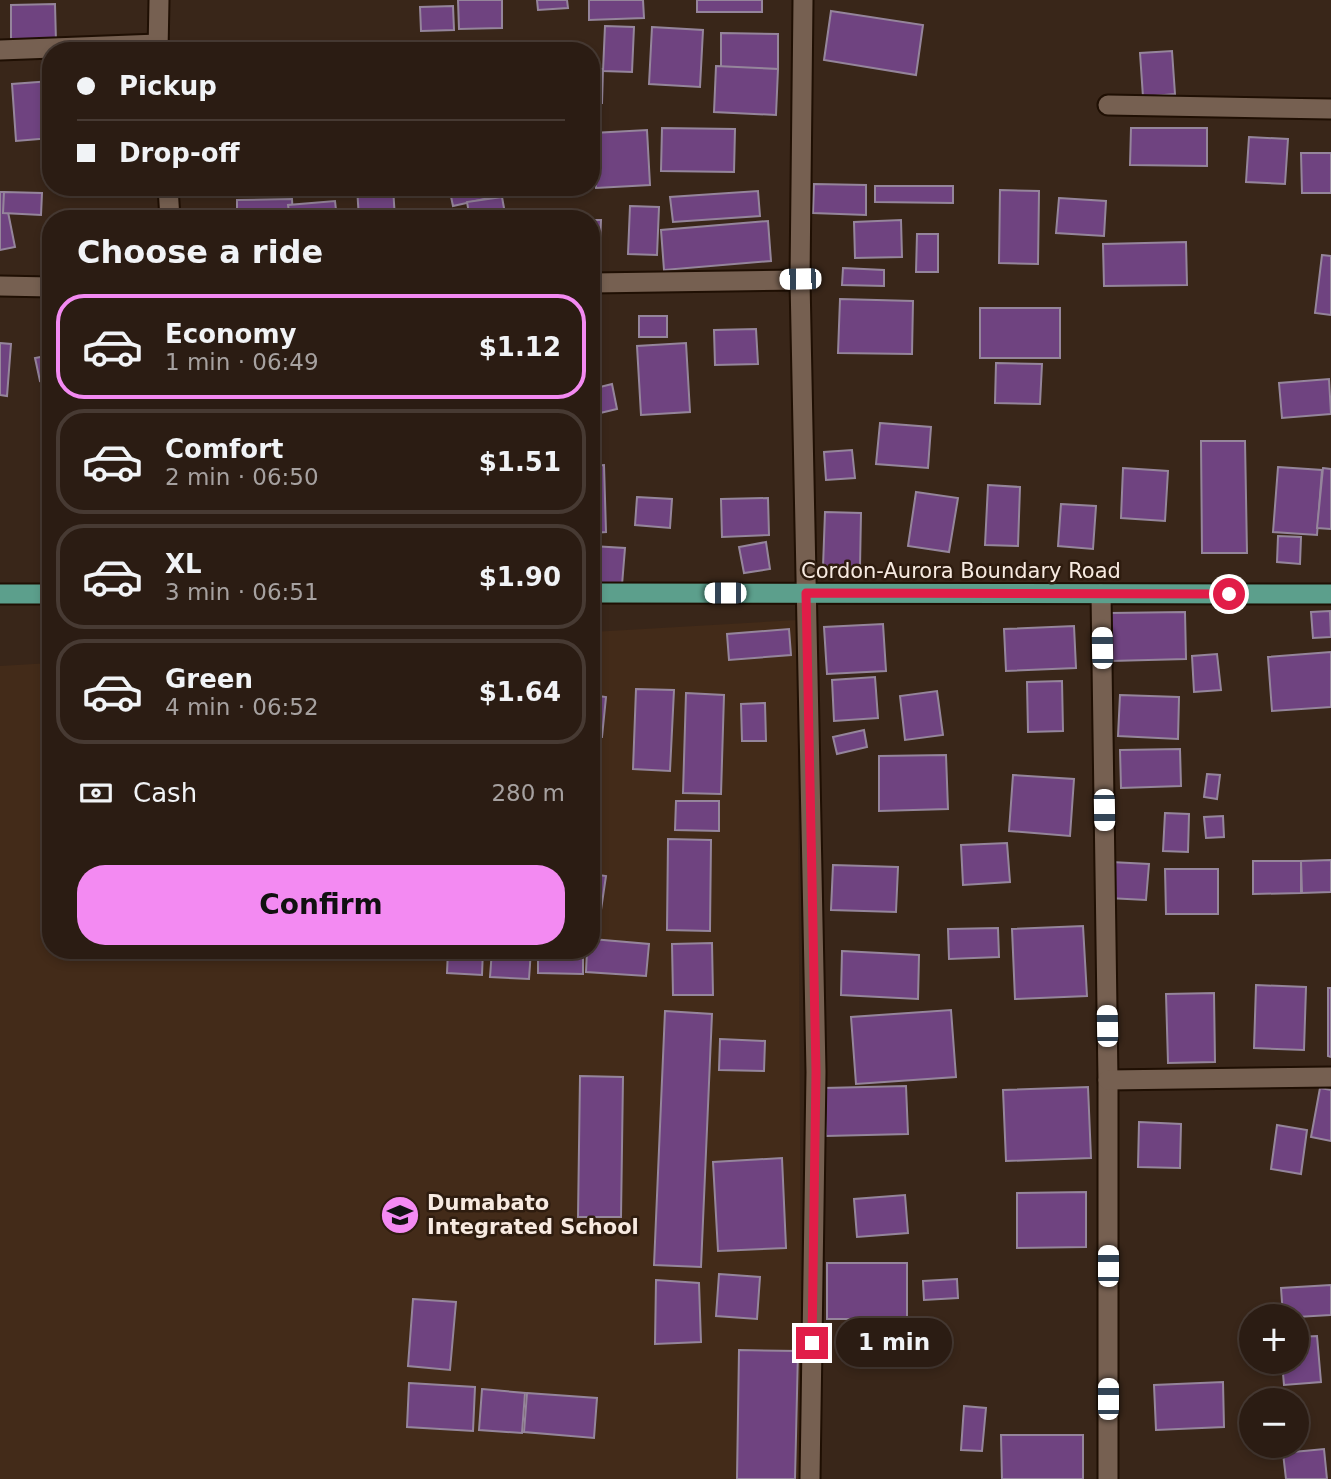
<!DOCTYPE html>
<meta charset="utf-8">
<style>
:root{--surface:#2b1c13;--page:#372921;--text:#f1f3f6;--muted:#a6a1a0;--line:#473a33;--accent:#f38af2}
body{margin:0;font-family:"DejaVu Sans",sans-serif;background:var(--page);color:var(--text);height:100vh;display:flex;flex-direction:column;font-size:26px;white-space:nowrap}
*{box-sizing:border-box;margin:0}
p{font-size:23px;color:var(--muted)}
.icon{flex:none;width:38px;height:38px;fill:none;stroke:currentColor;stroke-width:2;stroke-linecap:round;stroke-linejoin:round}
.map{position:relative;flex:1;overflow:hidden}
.side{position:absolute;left:42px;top:210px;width:558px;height:749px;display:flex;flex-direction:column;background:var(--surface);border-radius:28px;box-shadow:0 4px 10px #0003,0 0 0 2px var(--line)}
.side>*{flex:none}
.banner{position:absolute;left:42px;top:42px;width:558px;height:154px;border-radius:28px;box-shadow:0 4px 10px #0003,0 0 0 2px var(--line);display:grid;align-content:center;height:154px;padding:0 35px;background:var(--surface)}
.fabs{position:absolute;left:1239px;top:1304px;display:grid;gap:14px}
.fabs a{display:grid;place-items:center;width:70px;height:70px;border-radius:50%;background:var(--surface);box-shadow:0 4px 10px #0003,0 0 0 2px var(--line);font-size:35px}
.end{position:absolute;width:32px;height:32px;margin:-16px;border:9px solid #e11d48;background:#fff;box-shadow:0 0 0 4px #fff}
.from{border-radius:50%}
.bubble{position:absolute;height:49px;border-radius:24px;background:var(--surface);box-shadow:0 4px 10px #0003,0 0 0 2px var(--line);font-size:23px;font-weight:700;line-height:49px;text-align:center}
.car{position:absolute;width:21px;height:42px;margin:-21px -10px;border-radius:9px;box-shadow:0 0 5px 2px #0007;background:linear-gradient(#fff 24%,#345 0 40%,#fff 0 76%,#345 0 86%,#fff 0)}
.banner b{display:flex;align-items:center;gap:24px;height:66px;font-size:26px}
.banner b+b{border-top:2px solid var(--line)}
.banner i{width:18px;height:18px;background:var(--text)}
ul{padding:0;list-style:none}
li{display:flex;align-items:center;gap:21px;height:105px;margin:0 14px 10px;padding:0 21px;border:4px solid var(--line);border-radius:28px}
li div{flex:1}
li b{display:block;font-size:26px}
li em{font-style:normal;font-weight:700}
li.selected{border-color:var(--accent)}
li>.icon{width:63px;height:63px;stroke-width:1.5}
h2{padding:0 35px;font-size:32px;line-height:84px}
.pay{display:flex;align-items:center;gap:18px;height:77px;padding:0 35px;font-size:26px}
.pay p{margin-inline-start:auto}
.cta{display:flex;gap:14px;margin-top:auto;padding:14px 35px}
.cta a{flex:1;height:80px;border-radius:28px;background:var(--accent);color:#111;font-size:28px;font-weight:700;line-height:80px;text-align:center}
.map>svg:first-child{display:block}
</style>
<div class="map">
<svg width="1331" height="1479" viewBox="0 0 1331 1479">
<rect width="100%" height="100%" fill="#392619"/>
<path fill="#432b19" d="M797,620L802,1479H0V666L51,663V950H592V632Z"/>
<g fill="#6f4380" stroke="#95859b" stroke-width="2">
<path d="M458,0H502V28L459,29Z"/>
<path d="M537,0H567L568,8L538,10Z"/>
<path d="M589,0H643L644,18L589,20Z"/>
<rect x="697" y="0" width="65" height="12"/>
<path d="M55,4L56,42L11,43V5Z"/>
<path d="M453,6L454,30L421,31L420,7Z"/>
<path d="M831,11L923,25L916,75L824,60Z"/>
<path d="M605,26L634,27L632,72L603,71Z"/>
<path d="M652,27L703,30L700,87L649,84Z"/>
<path d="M721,33L778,34V69L721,68Z"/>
<path d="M536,44L573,48L572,51H535Z"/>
<path d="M1172,51L1175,94L1143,97L1140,53Z"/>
<path d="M716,66L778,69L776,115L714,112Z"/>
<path d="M592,69H603L602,103H592Z"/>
<path d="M51,81V138L16,141L12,84Z"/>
<path d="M662,128L735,129L734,172L661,171Z"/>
<path d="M1131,128H1207V166L1130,165Z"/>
<path d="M647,130L650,185L596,188L593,133Z"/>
<path d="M1249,137L1288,139L1285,184L1246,182Z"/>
<path d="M1301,153H1331V193H1302Z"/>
<path d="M814,184L866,185V215L813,213Z"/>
<path d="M875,186H953V203L875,202Z"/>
<path d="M357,187H393L395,219H359Z"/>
<path d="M449,187H510L511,193L453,206Z"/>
<path d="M1000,190L1039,191L1038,264L999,263Z"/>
<path d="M758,191L760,216L673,222L670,197Z"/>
<path d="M0,192H4L15,247L0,250Z"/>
<path d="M4,192L42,193L41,215L3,213Z"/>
<path d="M502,197L506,219H470L467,202Z"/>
<path d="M1059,198L1106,201L1104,236L1056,233Z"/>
<path d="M292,199L293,219H237V200Z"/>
<path d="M335,201L337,219H290L288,205Z"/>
<path d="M630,206L659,207L657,255L628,254Z"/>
<path d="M592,220H601L600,246H592Z"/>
<path d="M901,220L902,257L855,258L854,222Z"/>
<path d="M768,221L771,261L664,270L661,230Z"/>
<path d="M917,234H938V272H916Z"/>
<path d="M1186,242L1187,285L1104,286L1103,244Z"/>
<path d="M1322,255L1331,256V315L1315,313Z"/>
<path d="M843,268L884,270V286L842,285Z"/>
<path d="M840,299L913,301L912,354L838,353Z"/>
<rect x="980" y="308" width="80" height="50"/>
<rect x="639" y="316" width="28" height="21"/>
<path d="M756,329L758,364L715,365L714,330Z"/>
<path d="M0,343L11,344L7,396L0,395Z"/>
<path d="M686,343L690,412L641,415L637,346Z"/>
<path d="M51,355V379L40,381L35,358Z"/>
<path d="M996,363L1042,364L1040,404L995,403Z"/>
<path d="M1329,379L1331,414L1282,418L1279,383Z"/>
<path d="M612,384L617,409L596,414L592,389Z"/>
<path d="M880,423L931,427L928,468L876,464Z"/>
<path d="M1201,441H1245L1247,553H1202Z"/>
<path d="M852,450L855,478L826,480L824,452Z"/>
<path d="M604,465L606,532L592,533V466Z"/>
<path d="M1278,467L1322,470L1317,535L1273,532Z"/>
<path d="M1123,468L1168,471L1165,521L1121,518Z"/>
<path d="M1323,468L1331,469V529L1317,528Z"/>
<path d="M988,485L1020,487L1018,546L985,545Z"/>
<path d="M916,492L958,498L949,552L908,546Z"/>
<path d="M637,497L672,499L670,528L635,525Z"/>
<path d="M768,498L769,535L722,537L721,499Z"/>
<path d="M1061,504L1096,506L1093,549L1058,546Z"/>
<path d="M825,512L861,513L860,568L823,567Z"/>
<path d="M1278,536L1301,537L1300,564L1277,562Z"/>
<path d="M766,542L770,569L744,573L739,547Z"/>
<path d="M592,546L625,548L622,585L592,583Z"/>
<path d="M1330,611L1331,637L1313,638L1311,612Z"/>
<path d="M1185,612L1186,659L1111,661L1110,613Z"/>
<path d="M883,624L886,671L827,674L824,627Z"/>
<path d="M1074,626L1076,668L1006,671L1004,629Z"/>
<path d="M789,629L791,655L729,660L727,634Z"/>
<path d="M1331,652V707L1272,711L1268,657Z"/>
<path d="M1217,654L1221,690L1194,692L1192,656Z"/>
<path d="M875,677L878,718L834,721L832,680Z"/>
<path d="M1062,681L1063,731L1028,732L1027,682Z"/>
<path d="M636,689L674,690L670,771L633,769Z"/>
<path d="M937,691L943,735L905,740L900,696Z"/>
<path d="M686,693L724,695L721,794L683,793Z"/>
<path d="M592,695L606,697L602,737L592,736Z"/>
<path d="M1120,695L1179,697L1178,739L1118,736Z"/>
<path d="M765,703L766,741H742L741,704Z"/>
<path d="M864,730L867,747L837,754L833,737Z"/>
<path d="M1180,749L1181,786L1121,788L1120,750Z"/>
<path d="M946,755L948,809L879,811V756Z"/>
<path d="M1207,774L1220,775L1217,799L1204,797Z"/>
<path d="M1013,775L1074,779L1070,836L1009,831Z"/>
<path d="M676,801H719V831L675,830Z"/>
<path d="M1165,813L1189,814L1188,852L1163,851Z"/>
<path d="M1223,816L1224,837L1206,838L1204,817Z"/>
<path d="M668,839L711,840L710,931L667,930Z"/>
<path d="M1007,843L1010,882L963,885L961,845Z"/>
<path d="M1331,860V892L1302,893L1301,861Z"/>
<path d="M1253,861H1301V893L1253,894Z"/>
<path d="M1111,862L1149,864L1146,900L1108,898Z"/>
<path d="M833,865L898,867L896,912L831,910Z"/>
<path d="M1165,869H1218V914H1166Z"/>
<path d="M592,874L606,876L601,910L592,909Z"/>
<path d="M1083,926L1087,996L1015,999L1012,929Z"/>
<path d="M998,928L999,957L949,959L948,929Z"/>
<path d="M592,939L649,944L646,976L586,972L587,950H592Z"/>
<path d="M712,943L713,995H673L672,944Z"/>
<path d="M448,950H483L482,975L447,973Z"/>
<path d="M492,950H531L529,979L490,977Z"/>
<path d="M538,950H583V974L538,973Z"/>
<path d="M842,951L919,955L918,999L841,995Z"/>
<path d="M1256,985L1306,987L1304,1050L1254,1048Z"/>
<path d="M1328,988H1331V1057L1328,1056Z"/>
<path d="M1214,993L1215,1062L1168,1063L1166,994Z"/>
<path d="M951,1010L956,1077L856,1084L851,1017Z"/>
<path d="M665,1011L712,1014L701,1267L654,1265Z"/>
<path d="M720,1039L765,1041L764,1071L719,1070Z"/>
<path d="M580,1076L623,1077L621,1217H578Z"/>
<path d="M906,1086L908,1134L826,1136L824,1088Z"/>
<path d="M1088,1087L1091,1158L1006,1161L1003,1090Z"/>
<path d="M1320,1088L1331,1090V1141L1311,1137Z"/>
<path d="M1139,1122L1181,1124L1180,1168L1138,1167Z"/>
<path d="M1277,1125L1307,1130L1301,1174L1271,1169Z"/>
<path d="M782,1158L786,1248L718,1251L713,1162Z"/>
<path d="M1086,1192V1247L1017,1248V1193Z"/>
<path d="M905,1195L908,1233L857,1237L854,1199Z"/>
<rect x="827" y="1263" width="80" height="56"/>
<path d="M719,1274L760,1277L757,1319L716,1316Z"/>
<path d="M957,1279L958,1298L924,1300L923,1281Z"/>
<path d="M656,1280L699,1283L701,1342L655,1344Z"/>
<path d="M1331,1285V1315L1297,1317V1316H1283L1281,1288Z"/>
<path d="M413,1299L456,1302L450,1370L408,1366Z"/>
<path d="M1317,1336L1321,1382L1284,1385L1282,1362H1297V1337Z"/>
<path d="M739,1350L798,1351L795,1479H737Z"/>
<path d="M1223,1382L1224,1427L1156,1430L1154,1385Z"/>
<path d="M409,1383L475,1387L473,1431L407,1427Z"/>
<path d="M482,1389L525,1393L522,1433L479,1430Z"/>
<path d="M527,1393L597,1398L594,1438L524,1432Z"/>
<path d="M964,1406L986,1408L982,1451L961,1450Z"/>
<path d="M1001,1435H1083V1479H1002Z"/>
<path d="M1324,1449L1327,1479H1286L1283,1453Z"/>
</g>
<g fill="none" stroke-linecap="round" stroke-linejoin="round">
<g stroke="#1f0f03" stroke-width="23">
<g id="minor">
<path d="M803,0L800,280L816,1072L810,1479"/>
<path d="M0,50L158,44"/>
<path d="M158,51L159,0"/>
<path d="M1108,105L1331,109"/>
<path d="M168,187L170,219"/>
<path d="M592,283L800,280"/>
<path d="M0,286L51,287"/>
<path d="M1101,594L1108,1080V1479"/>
<path d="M1108,1080L1331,1077"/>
</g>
</g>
<g stroke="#1f0f03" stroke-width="23">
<g id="primary">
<path d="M592,593L1331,594"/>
<path d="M0,594H51"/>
</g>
</g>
<use href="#minor" stroke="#766051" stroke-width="19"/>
<use href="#primary" stroke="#5c9f8c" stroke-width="19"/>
</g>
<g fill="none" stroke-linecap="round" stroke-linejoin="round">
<path stroke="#e11d48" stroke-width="9" d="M812,1343L816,1072L806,593L1229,594"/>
</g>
<defs>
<g id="school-disc" transform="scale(2.0125)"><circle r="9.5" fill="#f38af2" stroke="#2e1c0f"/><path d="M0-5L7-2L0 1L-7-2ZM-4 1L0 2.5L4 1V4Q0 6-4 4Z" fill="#111"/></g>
</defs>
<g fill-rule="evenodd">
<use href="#school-disc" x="400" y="1215"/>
</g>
<g text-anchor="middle" stroke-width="5" stroke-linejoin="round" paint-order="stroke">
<g font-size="21" fill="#f7eae1" stroke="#2e1c0f">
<text x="961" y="578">Cordon-Aurora Boundary Road</text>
</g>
<g font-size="21" font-weight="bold" fill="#f7eae1" stroke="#2e1c0f" text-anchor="start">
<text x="427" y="1210">Dumabato<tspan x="427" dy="24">Integrated School</tspan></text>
</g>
</g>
</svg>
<div class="fabs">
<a>+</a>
<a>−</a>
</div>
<i class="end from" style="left:1229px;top:594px"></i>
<i class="end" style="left:812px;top:1343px"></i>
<div class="bubble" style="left:836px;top:1318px;width:116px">1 min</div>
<i class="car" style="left:800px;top:279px;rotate:269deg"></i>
<i class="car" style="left:725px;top:593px;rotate:270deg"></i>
<i class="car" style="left:1102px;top:648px;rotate:359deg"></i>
<i class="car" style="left:1104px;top:810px;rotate:179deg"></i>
<i class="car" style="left:1107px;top:1026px;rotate:359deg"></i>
<i class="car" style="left:1108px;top:1266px;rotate:0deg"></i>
<i class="car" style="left:1108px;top:1399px;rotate:0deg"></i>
<div class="banner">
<b><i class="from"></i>Pickup</b>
<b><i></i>Drop-off</b>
</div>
<section class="side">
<h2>Choose a ride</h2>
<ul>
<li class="selected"><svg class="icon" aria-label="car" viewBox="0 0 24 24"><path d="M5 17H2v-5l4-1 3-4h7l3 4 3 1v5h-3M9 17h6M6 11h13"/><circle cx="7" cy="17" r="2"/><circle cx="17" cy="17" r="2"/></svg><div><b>Economy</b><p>1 min · 06:49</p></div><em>$1.12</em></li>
<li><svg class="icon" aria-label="car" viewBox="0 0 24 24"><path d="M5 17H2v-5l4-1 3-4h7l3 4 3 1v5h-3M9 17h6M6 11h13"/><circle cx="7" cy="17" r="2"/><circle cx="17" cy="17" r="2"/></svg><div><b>Comfort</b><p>2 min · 06:50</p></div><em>$1.51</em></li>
<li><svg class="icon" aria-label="car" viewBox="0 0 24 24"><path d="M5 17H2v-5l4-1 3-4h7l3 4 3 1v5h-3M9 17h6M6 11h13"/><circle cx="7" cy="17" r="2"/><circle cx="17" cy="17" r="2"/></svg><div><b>XL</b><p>3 min · 06:51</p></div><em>$1.90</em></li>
<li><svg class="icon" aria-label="car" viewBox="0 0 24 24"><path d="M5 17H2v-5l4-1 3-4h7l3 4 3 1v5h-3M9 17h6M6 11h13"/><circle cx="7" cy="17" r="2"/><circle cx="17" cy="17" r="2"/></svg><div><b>Green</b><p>4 min · 06:52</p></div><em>$1.64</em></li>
</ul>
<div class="pay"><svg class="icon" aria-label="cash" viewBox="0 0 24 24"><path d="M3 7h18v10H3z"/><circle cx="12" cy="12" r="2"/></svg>Cash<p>280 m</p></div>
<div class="cta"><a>Confirm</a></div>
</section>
</div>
